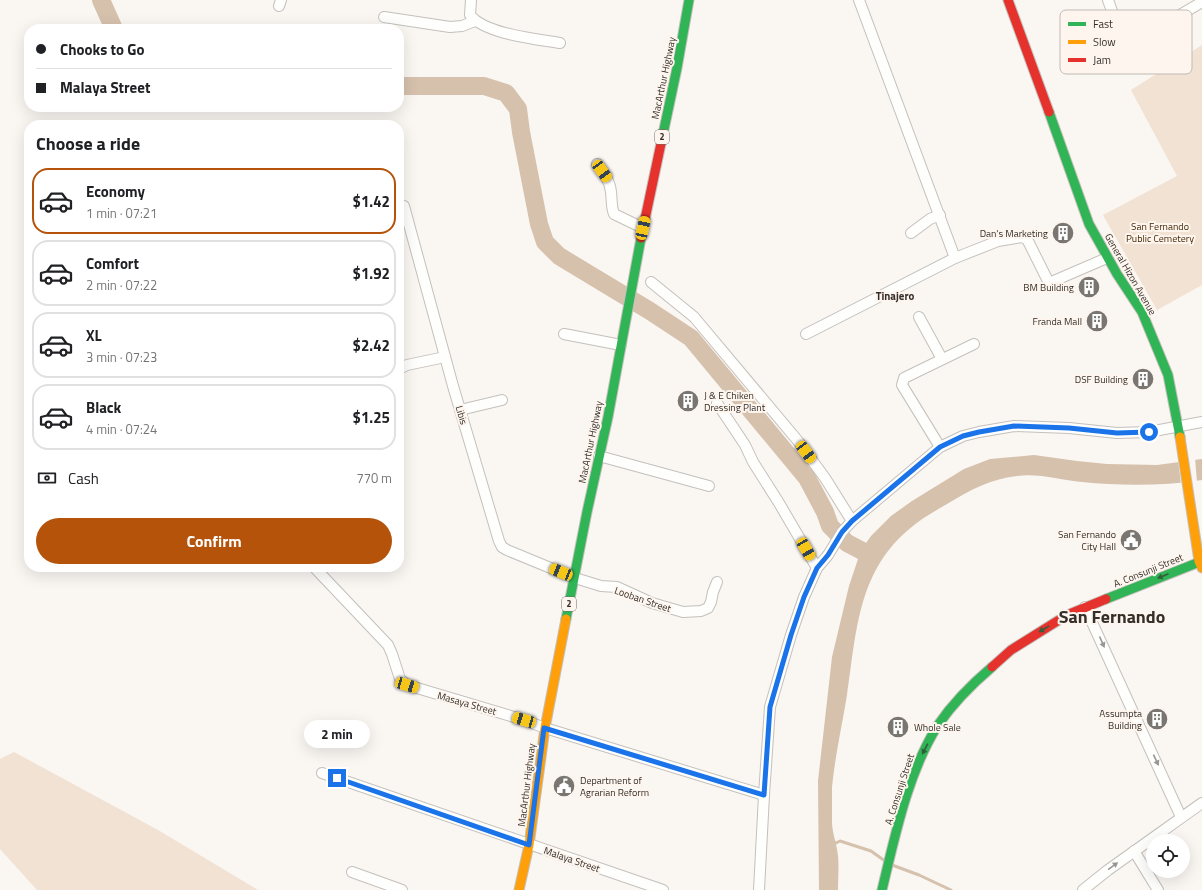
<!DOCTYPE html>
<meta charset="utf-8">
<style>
:root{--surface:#fff;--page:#f6f6f6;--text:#202124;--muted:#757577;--line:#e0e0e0;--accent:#b45309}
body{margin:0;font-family:"Titillium Web",sans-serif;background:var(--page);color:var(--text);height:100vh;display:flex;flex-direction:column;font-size:15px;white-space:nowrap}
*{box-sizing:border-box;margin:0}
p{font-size:13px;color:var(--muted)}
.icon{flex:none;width:22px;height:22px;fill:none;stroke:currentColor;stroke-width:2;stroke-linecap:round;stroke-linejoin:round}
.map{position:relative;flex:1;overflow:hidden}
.panel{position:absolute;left:24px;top:120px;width:380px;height:452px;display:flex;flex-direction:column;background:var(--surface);border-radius:16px;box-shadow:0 4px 16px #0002}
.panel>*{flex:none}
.hud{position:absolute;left:24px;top:24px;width:380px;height:88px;border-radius:16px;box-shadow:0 4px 16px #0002;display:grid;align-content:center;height:88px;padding:0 12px;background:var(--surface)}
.tools{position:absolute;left:1146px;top:834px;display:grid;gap:8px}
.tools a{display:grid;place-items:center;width:44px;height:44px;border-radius:50%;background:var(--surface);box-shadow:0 4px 16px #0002;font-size:20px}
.end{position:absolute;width:18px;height:18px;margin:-9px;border:5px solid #1a73e8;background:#fff;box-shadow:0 0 0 2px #fff}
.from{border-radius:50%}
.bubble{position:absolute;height:28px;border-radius:14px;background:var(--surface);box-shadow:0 4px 16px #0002;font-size:13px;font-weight:700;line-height:28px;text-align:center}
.car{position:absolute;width:12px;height:24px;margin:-12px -6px;border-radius:5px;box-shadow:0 0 3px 1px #0007;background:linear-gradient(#f5c518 24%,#345 0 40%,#f5c518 0 76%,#345 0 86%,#f5c518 0)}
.hud b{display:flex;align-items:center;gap:14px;height:38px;font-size:15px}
.hud b+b{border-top:1px solid var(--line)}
.hud i{width:10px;height:10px;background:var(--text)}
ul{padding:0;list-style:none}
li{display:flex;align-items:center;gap:12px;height:66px;margin:0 8px 6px;padding:0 4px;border:2px solid var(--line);border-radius:16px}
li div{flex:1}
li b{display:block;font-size:15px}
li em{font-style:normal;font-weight:700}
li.active{border-color:var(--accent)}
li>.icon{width:36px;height:36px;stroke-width:1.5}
h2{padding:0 12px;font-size:18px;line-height:48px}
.pay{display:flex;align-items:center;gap:10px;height:44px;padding:0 12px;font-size:15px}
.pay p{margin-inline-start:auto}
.button{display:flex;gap:8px;margin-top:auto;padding:8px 12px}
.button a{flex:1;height:46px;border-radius:24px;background:var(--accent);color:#fff;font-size:16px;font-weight:700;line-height:46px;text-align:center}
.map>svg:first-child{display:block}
</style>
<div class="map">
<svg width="1202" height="890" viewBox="0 0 1202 890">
<rect width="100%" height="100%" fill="#faf6f2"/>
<g fill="#f1e2d3">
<path d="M1202,45V285L1157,310L1103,215L1177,176L1131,90Z"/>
<path d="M14,752L158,830L258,890H37L0,849V759Z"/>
</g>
<path fill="#d6c1ad" d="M1034,455L1077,461L1107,464L1157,465L1202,459V480C1162,486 1122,486 1082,482C1060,480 1039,473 1017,476C990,479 970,490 947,504C933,512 919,520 907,531C857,574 856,636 847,695C842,726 835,756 832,787C832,798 832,810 832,822C832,833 837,844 838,856C839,867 838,879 838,890H819L818,781L832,657L849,586L861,550L871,536L891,516L912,501L964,469L990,459Z"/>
<path fill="#faf6f2" d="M1195,458L1197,482L1181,484L1178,460Z"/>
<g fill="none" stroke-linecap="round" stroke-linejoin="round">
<g stroke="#d6c1ad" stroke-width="3">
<path d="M833,842L836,843L840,841L871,851L885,861"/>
<path d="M892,865L919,875L951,890"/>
</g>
<g stroke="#d6c1ad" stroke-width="18">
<path d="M101,0L114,29"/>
<path d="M399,86H484L506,93L518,109L521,132L539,224L545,242L559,256L650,311L691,338L807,478L825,512L830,526L847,543L870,555"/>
</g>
<g stroke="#c4c0bc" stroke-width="12">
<g id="street">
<path d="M471,0L470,15C485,34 536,39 560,43"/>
<path d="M859,0L955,258"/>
<path d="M1108,0L1123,42L1126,44L1129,45L1202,2"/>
<path d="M279,6L281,0"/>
<path d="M384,17L450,27L462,26L475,21"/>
<path d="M597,164C604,173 610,181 611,192C612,199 611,207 614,214L643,228"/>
<path d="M404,206L453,386L499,541L502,547L507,550L575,578L601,586L617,587L652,603L683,612L701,611L708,608L711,602L713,592L717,582"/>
<path d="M911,233L930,219L940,215"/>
<path d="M651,282L694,317L798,441L825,478L852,521"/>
<path d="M919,317L942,359"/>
<path d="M564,334L621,345"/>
<path d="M806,334L955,258L998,241L1022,237L1027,239L1049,283L1107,258"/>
<path d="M399,369L407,365L445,357"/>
<path d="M717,403L745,445L753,462L779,503L817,568"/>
<path d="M460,410L502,400"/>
<path d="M940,447L902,385L904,378L974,344"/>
<path d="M599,456L709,486"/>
<path d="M314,567L388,645L392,654L400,679L407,685L524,720L545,728L764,795"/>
<path d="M1085,607L1181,817"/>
<path d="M322,773L663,890"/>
<path d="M1134,851L1158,890"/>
<path d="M352,872L402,890"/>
<path d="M759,890L764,795L770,707L791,635L804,597L817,568L828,555L842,532L852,521L940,447L963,436L979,432L1014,426L1069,428L1117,433L1149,432L1202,422"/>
<path d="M1083,890L1108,870L1202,803"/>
</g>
</g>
<g stroke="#c4c0bc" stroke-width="11">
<g id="fast">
<path d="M1049,112L1089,224L1117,274L1142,312L1168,375L1180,437"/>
<path d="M663,134L677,68L689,0"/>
<path d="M1106,599L1202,561"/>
<path d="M566,619L587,512L608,417L641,238"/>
<path d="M882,890C895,836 908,772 938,725C953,703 972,684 992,667"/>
</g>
</g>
<g stroke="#c4c0bc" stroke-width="11">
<g id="slow">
<path d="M1180,437L1199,561L1202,568"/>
<path d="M519,890L529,845L545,728L566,619"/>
</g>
</g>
<g stroke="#c4c0bc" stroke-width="11">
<g id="jam">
<path d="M1008,0L1049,112"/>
<path d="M641,238L663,134"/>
<path d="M992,667L1011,650L1067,615L1106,599"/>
</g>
</g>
<use href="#street" stroke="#fefefd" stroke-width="10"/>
<use href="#fast" stroke="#30b455" stroke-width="9"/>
<use href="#slow" stroke="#ff9f0a" stroke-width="9"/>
<use href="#jam" stroke="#e5322d" stroke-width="9"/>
</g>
<defs><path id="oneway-solid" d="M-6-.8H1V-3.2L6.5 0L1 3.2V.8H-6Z"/></defs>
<g fill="#335e3a">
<use href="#oneway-solid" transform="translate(1163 576) rotate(157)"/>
<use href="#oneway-solid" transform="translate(1044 629) rotate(149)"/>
<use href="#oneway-solid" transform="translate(925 749) rotate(118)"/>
</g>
<g fill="#999694">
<use href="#oneway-solid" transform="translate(1102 642) rotate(66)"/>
<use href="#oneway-solid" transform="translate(1156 760) rotate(65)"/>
<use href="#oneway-solid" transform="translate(1113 866) rotate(-36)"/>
</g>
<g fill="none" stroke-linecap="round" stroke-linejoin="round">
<path stroke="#1a73e8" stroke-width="5" d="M337,778L529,845L544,728L764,795L770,707L791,635L804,597L817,568L828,555L842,532L852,521L940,447L963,436L979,432L1014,426L1069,428L1117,433L1149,432"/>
</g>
<defs>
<g id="building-disc" transform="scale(1.15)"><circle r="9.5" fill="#797571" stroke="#fef6ee"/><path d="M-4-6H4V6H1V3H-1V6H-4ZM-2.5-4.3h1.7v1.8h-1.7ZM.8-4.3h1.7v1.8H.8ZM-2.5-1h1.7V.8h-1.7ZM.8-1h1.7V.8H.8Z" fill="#fff"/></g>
<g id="civic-disc" transform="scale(1.15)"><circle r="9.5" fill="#797571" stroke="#fef6ee"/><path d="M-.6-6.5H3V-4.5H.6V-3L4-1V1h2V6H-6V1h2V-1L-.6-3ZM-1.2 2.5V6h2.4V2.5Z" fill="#fff"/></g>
</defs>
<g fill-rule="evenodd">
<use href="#building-disc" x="1063" y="233"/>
<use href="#building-disc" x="1089" y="287"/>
<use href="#building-disc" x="1097" y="321"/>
<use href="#building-disc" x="1143" y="379"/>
<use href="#building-disc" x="688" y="401"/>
<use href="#civic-disc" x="1131" y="540"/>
<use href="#building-disc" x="1157" y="719"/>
<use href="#building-disc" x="898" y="727"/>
<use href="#civic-disc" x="564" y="786"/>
</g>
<g text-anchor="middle" stroke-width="4" stroke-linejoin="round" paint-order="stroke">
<g fill="#fef6ee" stroke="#716b66" stroke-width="1">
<rect x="655" y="130" width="14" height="14" rx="3"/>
<rect x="562" y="597" width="14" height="14" rx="3"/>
</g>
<g font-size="9" font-weight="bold" fill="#342f2b">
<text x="662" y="140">2</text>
<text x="569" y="607">2</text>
</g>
<g font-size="10" fill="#342f2b" stroke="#fef6ee">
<text transform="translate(663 78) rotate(-78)" y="4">MacArthur Highway</text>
<text transform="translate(1131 274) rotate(60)" y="4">General Hizon Avenue</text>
<text transform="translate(462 415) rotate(73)" y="4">Libis</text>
<text transform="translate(590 442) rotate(-78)" y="4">MacArthur Highway</text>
<text transform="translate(1148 570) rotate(-22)" y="4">A. Consunji Street</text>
<text transform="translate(643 599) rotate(19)" y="4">Looban Street</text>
<text transform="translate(467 703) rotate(16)" y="4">Masaya Street</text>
<text transform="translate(526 785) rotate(-83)" y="4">MacArthur Highway</text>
<text transform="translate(899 789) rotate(-72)" y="4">A. Consunji Street</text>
<text transform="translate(572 859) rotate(19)" y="4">Malaya Street</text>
</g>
<g font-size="10" fill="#432604" stroke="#fef6ee">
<text x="1160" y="230">San Fernando<tspan x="1160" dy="12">Public Cemetery</tspan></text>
</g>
<g font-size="10" fill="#342f2b" stroke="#fef6ee" text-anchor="end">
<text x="1048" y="237">Dan's Marketing</text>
<text x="1074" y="291">BM Building</text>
<text x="1082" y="325">Franda Mall</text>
<text x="1128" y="383">DSF Building</text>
<text x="704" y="399" text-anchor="start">J &amp; E Chiken<tspan x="704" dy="12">Dressing Plant</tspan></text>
<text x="1116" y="538">San Fernando<tspan x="1116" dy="12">City Hall</tspan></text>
<text x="1142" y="717">Assumpta<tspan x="1142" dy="12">Building</tspan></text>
<text x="914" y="731" text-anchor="start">Whole Sale</text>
<text x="580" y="784" text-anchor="start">Department of<tspan x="580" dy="12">Agrarian Reform</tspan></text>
</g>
<g font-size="11" font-weight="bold" fill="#342f2b" stroke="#fef6ee">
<text x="895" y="300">Tinajero</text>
</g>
<g font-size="18" font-weight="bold" fill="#342f2b" stroke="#fef6ee">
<text x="1112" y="623">San Fernando</text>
</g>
</g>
<rect x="1060" y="10" width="132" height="64" rx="6" fill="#fef6ee" stroke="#c1bab4" stroke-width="1"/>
<rect x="1068" y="22" width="18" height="4" fill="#30b455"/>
<rect x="1068" y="40" width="18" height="4" fill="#ff9f0a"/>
<rect x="1068" y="58" width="18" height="4" fill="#e5322d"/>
<g font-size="11" fill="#342f2b">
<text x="1093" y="28">Fast</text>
<text x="1093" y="46">Slow</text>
<text x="1093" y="64">Jam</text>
</g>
</svg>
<div class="tools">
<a><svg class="icon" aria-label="locate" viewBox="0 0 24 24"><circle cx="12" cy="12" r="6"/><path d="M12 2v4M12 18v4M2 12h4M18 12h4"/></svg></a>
</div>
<i class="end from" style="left:1149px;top:432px"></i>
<i class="end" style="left:337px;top:778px"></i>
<div class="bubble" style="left:304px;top:720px;width:66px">2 min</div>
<i class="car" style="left:602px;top:171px;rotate:144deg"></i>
<i class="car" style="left:643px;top:228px;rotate:12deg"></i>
<i class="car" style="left:806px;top:452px;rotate:143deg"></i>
<i class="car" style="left:806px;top:549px;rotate:150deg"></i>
<i class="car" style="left:561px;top:572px;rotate:292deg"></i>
<i class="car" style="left:407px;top:685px;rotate:106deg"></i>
<i class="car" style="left:524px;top:720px;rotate:286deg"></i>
<div class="hud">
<b><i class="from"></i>Chooks to Go</b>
<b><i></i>Malaya Street</b>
</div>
<section class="panel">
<h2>Choose a ride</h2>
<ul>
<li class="active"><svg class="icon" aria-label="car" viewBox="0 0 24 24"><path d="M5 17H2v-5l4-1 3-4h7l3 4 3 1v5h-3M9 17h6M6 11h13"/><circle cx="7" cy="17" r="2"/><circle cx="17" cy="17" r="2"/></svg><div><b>Economy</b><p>1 min · 07:21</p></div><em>$1.42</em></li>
<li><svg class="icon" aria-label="car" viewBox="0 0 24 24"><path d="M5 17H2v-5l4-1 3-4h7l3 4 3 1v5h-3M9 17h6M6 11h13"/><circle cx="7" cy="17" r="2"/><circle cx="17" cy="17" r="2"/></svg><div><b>Comfort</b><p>2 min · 07:22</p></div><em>$1.92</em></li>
<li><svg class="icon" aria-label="car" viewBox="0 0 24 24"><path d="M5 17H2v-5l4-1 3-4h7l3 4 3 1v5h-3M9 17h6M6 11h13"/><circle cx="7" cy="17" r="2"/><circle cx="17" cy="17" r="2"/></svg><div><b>XL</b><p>3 min · 07:23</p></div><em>$2.42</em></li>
<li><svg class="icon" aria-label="car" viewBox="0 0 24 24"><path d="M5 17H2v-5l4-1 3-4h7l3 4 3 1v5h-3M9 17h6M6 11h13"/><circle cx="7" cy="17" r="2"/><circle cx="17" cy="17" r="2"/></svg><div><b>Black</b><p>4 min · 07:24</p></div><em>$1.25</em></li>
</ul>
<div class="pay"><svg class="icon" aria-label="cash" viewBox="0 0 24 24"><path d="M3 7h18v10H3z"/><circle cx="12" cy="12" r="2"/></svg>Cash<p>770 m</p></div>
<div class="button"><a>Confirm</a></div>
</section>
</div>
